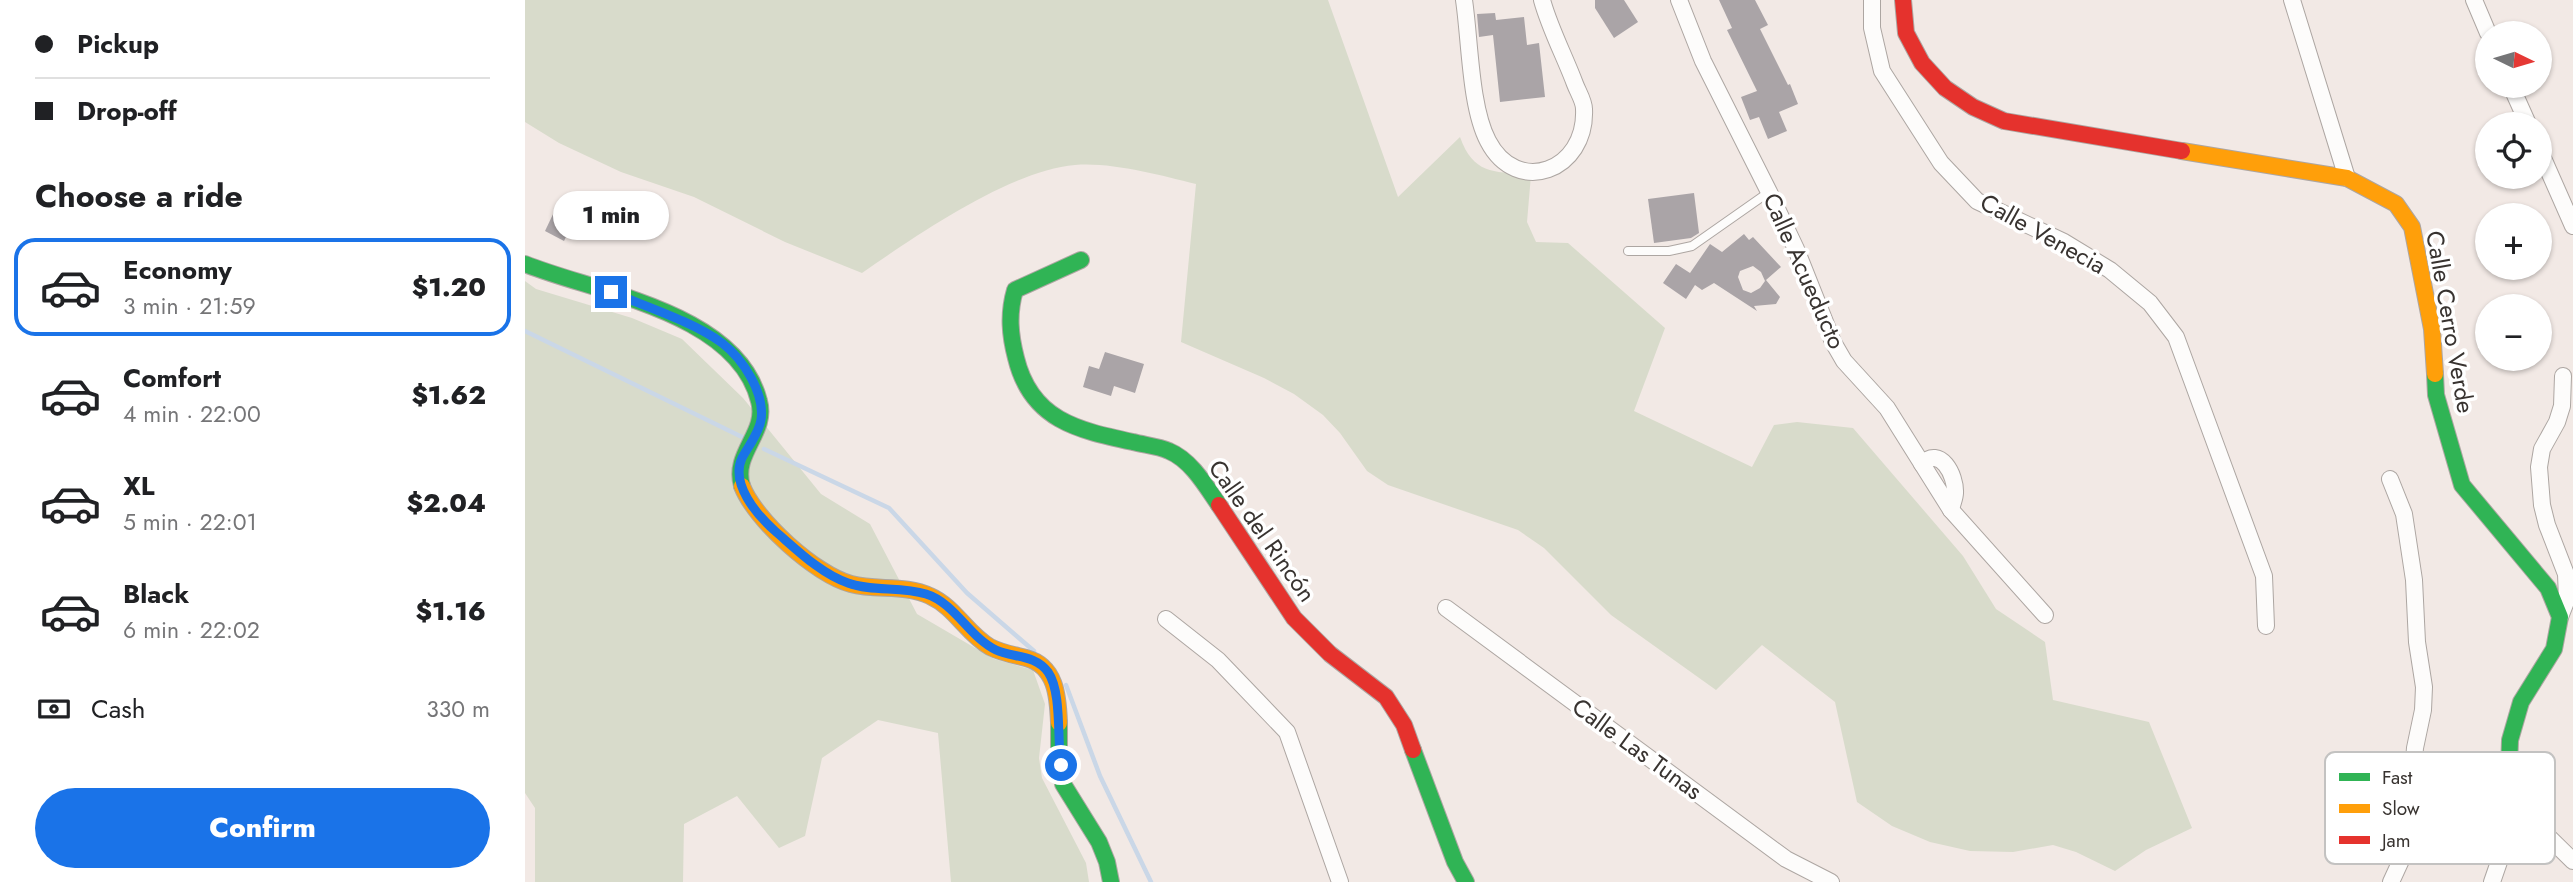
<!DOCTYPE html>
<meta charset="utf-8">
<style>
:root{--surface:#fff;--page:#f2f2f2;--text:#202124;--muted:#757577;--line:#e0e0e0;--accent:#1a73e8}
body{margin:0;font-family:Jost,sans-serif;background:var(--page);color:var(--text);height:100vh;display:flex;flex-direction:column;font-size:26px;white-space:nowrap}
*{box-sizing:border-box;margin:0}
p{font-size:23px;color:var(--muted)}
.icon{flex:none;width:38px;height:38px;fill:none;stroke:currentColor;stroke-width:2;stroke-linecap:round;stroke-linejoin:round}
.map{position:relative;flex:1;overflow:hidden}
.panel{display:flex;flex-direction:column;background:var(--surface);width:525px}
.panel>*{flex:none}
.hud{display:grid;align-content:center;height:154px;padding:0 35px;background:var(--surface)}
.needle{width:46px;rotate:95deg}
.buttons{position:absolute;left:1950px;top:21px;display:grid;gap:14px}
.buttons a{display:grid;place-items:center;width:77px;height:77px;border-radius:50%;background:var(--surface);box-shadow:0 2px 5px #0004;font-size:35px}
.end{position:absolute;width:32px;height:32px;margin:-16px;border:9px solid #1a73e8;background:#fff;box-shadow:0 0 0 4px #fff}
.from{border-radius:50%}
.bubble{position:absolute;height:49px;border-radius:24px;background:var(--surface);box-shadow:0 2px 5px #0004;font-size:23px;font-weight:800;line-height:49px;text-align:center}
.hud b{display:flex;align-items:center;gap:24px;height:66px;font-size:26px}
.hud b+b{border-top:2px solid var(--line)}
.hud i{width:18px;height:18px;background:var(--text)}
ul{padding:0;list-style:none}
li{display:flex;align-items:center;gap:21px;height:98px;margin:0 14px 10px;padding:0 21px;border:4px solid transparent;border-radius:21px}
li div{flex:1}
li b{display:block;font-size:26px}
li em{font-style:normal;font-weight:800}
li.selected{border-color:var(--accent)}
li>.icon{width:63px;height:63px;stroke-width:1.5}
h2{padding:0 35px;font-size:32px;line-height:84px}
.pay{display:flex;align-items:center;gap:18px;height:77px;padding:0 35px;font-size:26px}
.pay p{margin-inline-start:auto}
.action{display:flex;gap:14px;margin-top:auto;padding:14px 35px}
.action a{flex:1;height:80px;border-radius:42px;background:var(--accent);color:#fff;font-size:28px;font-weight:800;line-height:80px;text-align:center}
main{display:flex;flex:1;min-height:0}
.map>svg:first-child{display:block}
</style>
<main>
<section class="panel">
<div class="hud">
<b><i class="from"></i>Pickup</b>
<b><i></i>Drop-off</b>
</div>
<h2>Choose a ride</h2>
<ul>
<li class="selected"><svg class="icon" aria-label="car" viewBox="0 0 24 24"><path d="M5 17H2v-5l4-1 3-4h7l3 4 3 1v5h-3M9 17h6M6 11h13"/><circle cx="7" cy="17" r="2"/><circle cx="17" cy="17" r="2"/></svg><div><b>Economy</b><p>3 min · 21:59</p></div><em>$1.20</em></li>
<li><svg class="icon" aria-label="car" viewBox="0 0 24 24"><path d="M5 17H2v-5l4-1 3-4h7l3 4 3 1v5h-3M9 17h6M6 11h13"/><circle cx="7" cy="17" r="2"/><circle cx="17" cy="17" r="2"/></svg><div><b>Comfort</b><p>4 min · 22:00</p></div><em>$1.62</em></li>
<li><svg class="icon" aria-label="car" viewBox="0 0 24 24"><path d="M5 17H2v-5l4-1 3-4h7l3 4 3 1v5h-3M9 17h6M6 11h13"/><circle cx="7" cy="17" r="2"/><circle cx="17" cy="17" r="2"/></svg><div><b>XL</b><p>5 min · 22:01</p></div><em>$2.04</em></li>
<li><svg class="icon" aria-label="car" viewBox="0 0 24 24"><path d="M5 17H2v-5l4-1 3-4h7l3 4 3 1v5h-3M9 17h6M6 11h13"/><circle cx="7" cy="17" r="2"/><circle cx="17" cy="17" r="2"/></svg><div><b>Black</b><p>6 min · 22:02</p></div><em>$1.16</em></li>
</ul>
<div class="pay"><svg class="icon" aria-label="cash" viewBox="0 0 24 24"><path d="M3 7h18v10H3z"/><circle cx="12" cy="12" r="2"/></svg>Cash<p>330 m</p></div>
<div class="action"><a>Confirm</a></div>
</section>
<div class="map">
<svg width="2048" height="882" viewBox="0 0 2048 882">
<rect width="100%" height="100%" fill="#f2e9e5"/>
<g fill="#d8dbcb">
<path d="M0,0H803L873,197L935,137C949,176 970,171 1006,175L1002,222L1011,242L1043,243L1140,328L1109,411L1227,467L1249,425L1272,422L1328,428L1438,556L1471,609L1520,642L1528,700L1624,722L1667,828L1621,850L1590,871L1551,852L1528,845L1488,852L1445,851L1405,842L1367,826L1332,802L1310,702L1237,645L1191,690L1086,615L1019,548L993,530L863,485L842,471L815,433L798,415L769,394L739,378L656,342L671,184C634,175 587,162 550,165C484,171 392,235 337,273L260,242L169,197L96,172L34,143L0,122Z"/>
<path d="M0,281L11,289L107,318L157,339L218,398L296,494L345,524L392,614L469,659L508,670L520,704L514,758L517,778L561,863L564,882H426L413,733L353,720L297,758L280,836L254,848L212,796L159,824L158,882H10V808L0,793Z"/>
</g>
<g fill="none" stroke-linecap="round" stroke-linejoin="round">
<g stroke="#cad7e7" stroke-width="4.5">
<path d="M0,331L217,437"/>
<path d="M239,449L364,508L442,593L509,651"/>
<path d="M541,685L575,776L626,882"/>
</g>
</g>
<g fill="#aaa4a7" fill-rule="evenodd">
<path d="M1070,0H1099L1113,22L1089,38L1070,8Z"/>
<path d="M1194,0H1230L1243,25L1235,29L1263,85L1265,84L1273,104L1254,112L1262,131L1243,139L1234,117L1225,120L1216,97L1232,91L1202,30L1207,28Z"/>
<path d="M970,13L971,20L999,17L1002,45L1014,43L1020,97L975,102L968,35L954,37L952,14Z"/>
<path d="M1169,193L1174,233L1166,238L1129,243L1123,199Z"/>
<path d="M30,210L49,220L39,241L20,231Z"/>
<path d="M1219,234L1224,240L1228,237L1256,267L1241,280L1255,297L1251,304L1229,306L1232,311L1189,283L1177,290L1170,285L1161,299L1138,283L1151,264L1165,273L1185,244L1197,252ZM1228,266L1236,272L1240,281L1235,288L1226,293L1218,290L1213,277L1215,271Z"/>
<path d="M580,352L619,364L610,393L589,386L586,396L558,387L564,366L574,369Z"/>
</g>
<g fill="none" stroke-linecap="round" stroke-linejoin="round">
<g stroke="#ada6a2" stroke-width="10">
<path id="lane" d="M1103,251H1144L1167,246L1244,192"/>
</g>
<g stroke="#ada6a2" stroke-width="18">
<g id="street">
<path d="M939,0C945,40 945,107 963,141C992,197 1062,171 1059,109C1059,101 1053,92 1050,84C1040,57 1025,29 1017,0"/>
<path d="M1154,0L1178,61L1244,192L1271,249L1308,342L1319,361L1362,408L1426,510L1520,615"/>
<path d="M1347,0V28L1357,71L1416,163L1452,201L1539,242L1585,270L1625,303L1651,337L1739,576L1741,626"/>
<path d="M1767,0L1822,178"/>
<path d="M1949,0L1963,33"/>
<path d="M1986,86L2003,124"/>
<path d="M2014,149L2048,226"/>
<path d="M1397,464C1415,445 1431,475 1430,493C1430,498 1427,504 1426,510"/>
<path d="M1865,479L1879,514L1889,580L1892,642L1899,687L1898,710L1890,748L1883,834L1878,856L1866,882"/>
<path d="M921,608L1261,859L1306,882"/>
<path d="M2035,617L2042,599L2041,574L2022,525L2017,505L2014,467L2017,449L2032,422L2037,406L2038,376"/>
<path d="M641,619L693,660L762,732L815,882"/>
<path d="M1967,882L1993,807L2048,861"/>
</g>
</g>
<g stroke="#ada6a2" stroke-width="18">
<g id="fast">
<path d="M556,260L490,290C483,314 485,335 491,358C506,420 552,430 608,442C619,445 633,446 644,451C666,460 681,486 694,505"/>
<path d="M0,264C72,293 212,312 234,401C243,433 207,453 217,486"/>
<path d="M1910,374L1911,395L1937,485L2023,588L2035,617L2029,649L1996,702L1985,740L1984,770L1993,807"/>
<path d="M534,723V757L538,784L574,842L582,862L586,882"/>
<path d="M888,750L930,862L941,882"/>
</g>
</g>
<g stroke="#ada6a2" stroke-width="18">
<g id="slow">
<path d="M1657,151L1822,178L1871,204L1887,227L1907,329L1910,374"/>
<path d="M217,486C230,520 291,575 326,584C352,591 380,584 405,596C430,607 442,634 465,647C477,653 489,655 501,658C531,666 533,696 534,723"/>
</g>
</g>
<g stroke="#ada6a2" stroke-width="18">
<g id="jam">
<path d="M1378,0L1381,33L1397,63L1420,88L1448,107L1479,121L1657,151"/>
<path d="M694,505L769,618L805,654L861,697L879,725L888,750"/>
</g>
</g>
<use href="#lane" stroke="#fdfcfb" stroke-width="8"/>
<use href="#street" stroke="#fdfcfb" stroke-width="16"/>
<use href="#fast" stroke="#30b455" stroke-width="16"/>
<use href="#slow" stroke="#ff9f0a" stroke-width="16"/>
<use href="#jam" stroke="#e5322d" stroke-width="16"/>
</g>
<g fill="none" stroke-linecap="round" stroke-linejoin="round">
<path stroke="#1a73e8" stroke-width="9" d="M86,292C119,306 169,322 197,343C218,359 240,393 236,420C234,433 223,447 217,458C205,484 232,515 250,531C271,549 296,574 323,583C347,592 376,586 401,594C430,603 444,637 471,650C488,658 510,654 523,672C537,692 532,740 536,765"/>
</g>
<g text-anchor="middle" stroke-width="7" stroke-linejoin="round" paint-order="stroke">
<g font-size="24" fill="#383330" stroke="#fff">
<text transform="translate(1518 234) rotate(29)" y="8">Calle Venecia</text>
<text transform="translate(1279 271) rotate(66)" y="8">Calle Acueducto</text>
<text transform="translate(1925 322) rotate(80)" y="8">Calle Cerro Verde</text>
<text transform="translate(737 531) rotate(55)" y="8">Calle del Rincón</text>
<text transform="translate(1112 749) rotate(36)" y="8">Calle Las Tunas</text>
</g>
</g>
<rect x="1800" y="752" width="230" height="112" rx="10" fill="#fff" stroke="#c3c2c1" stroke-width="2"/>
<rect x="1814" y="773" width="31" height="8" fill="#30b455"/>
<rect x="1814" y="804" width="31" height="9" fill="#ff9f0a"/>
<rect x="1814" y="836" width="31" height="8" fill="#e5322d"/>
<g font-size="19" fill="#383330">
<text x="1857" y="784">Fast</text>
<text x="1857" y="815">Slow</text>
<text x="1857" y="847">Jam</text>
</g>
</svg>
<div class="buttons">
<a><svg class="needle" viewBox="-14 -14 28 28"><path d="M0-13l5 13h-10z" fill="#e53935"/><path d="M0 13l5-13h-10z" fill="#757577"/></svg></a>
<a><svg class="icon" aria-label="locate" viewBox="0 0 24 24"><circle cx="12" cy="12" r="6"/><path d="M12 2v4M12 18v4M2 12h4M18 12h4"/></svg></a>
<a>+</a>
<a>−</a>
</div>
<i class="end from" style="left:536px;top:765px"></i>
<i class="end" style="left:86px;top:292px"></i>
<div class="bubble" style="left:28px;top:191px;width:116px">1 min</div>
</div>
</main>
